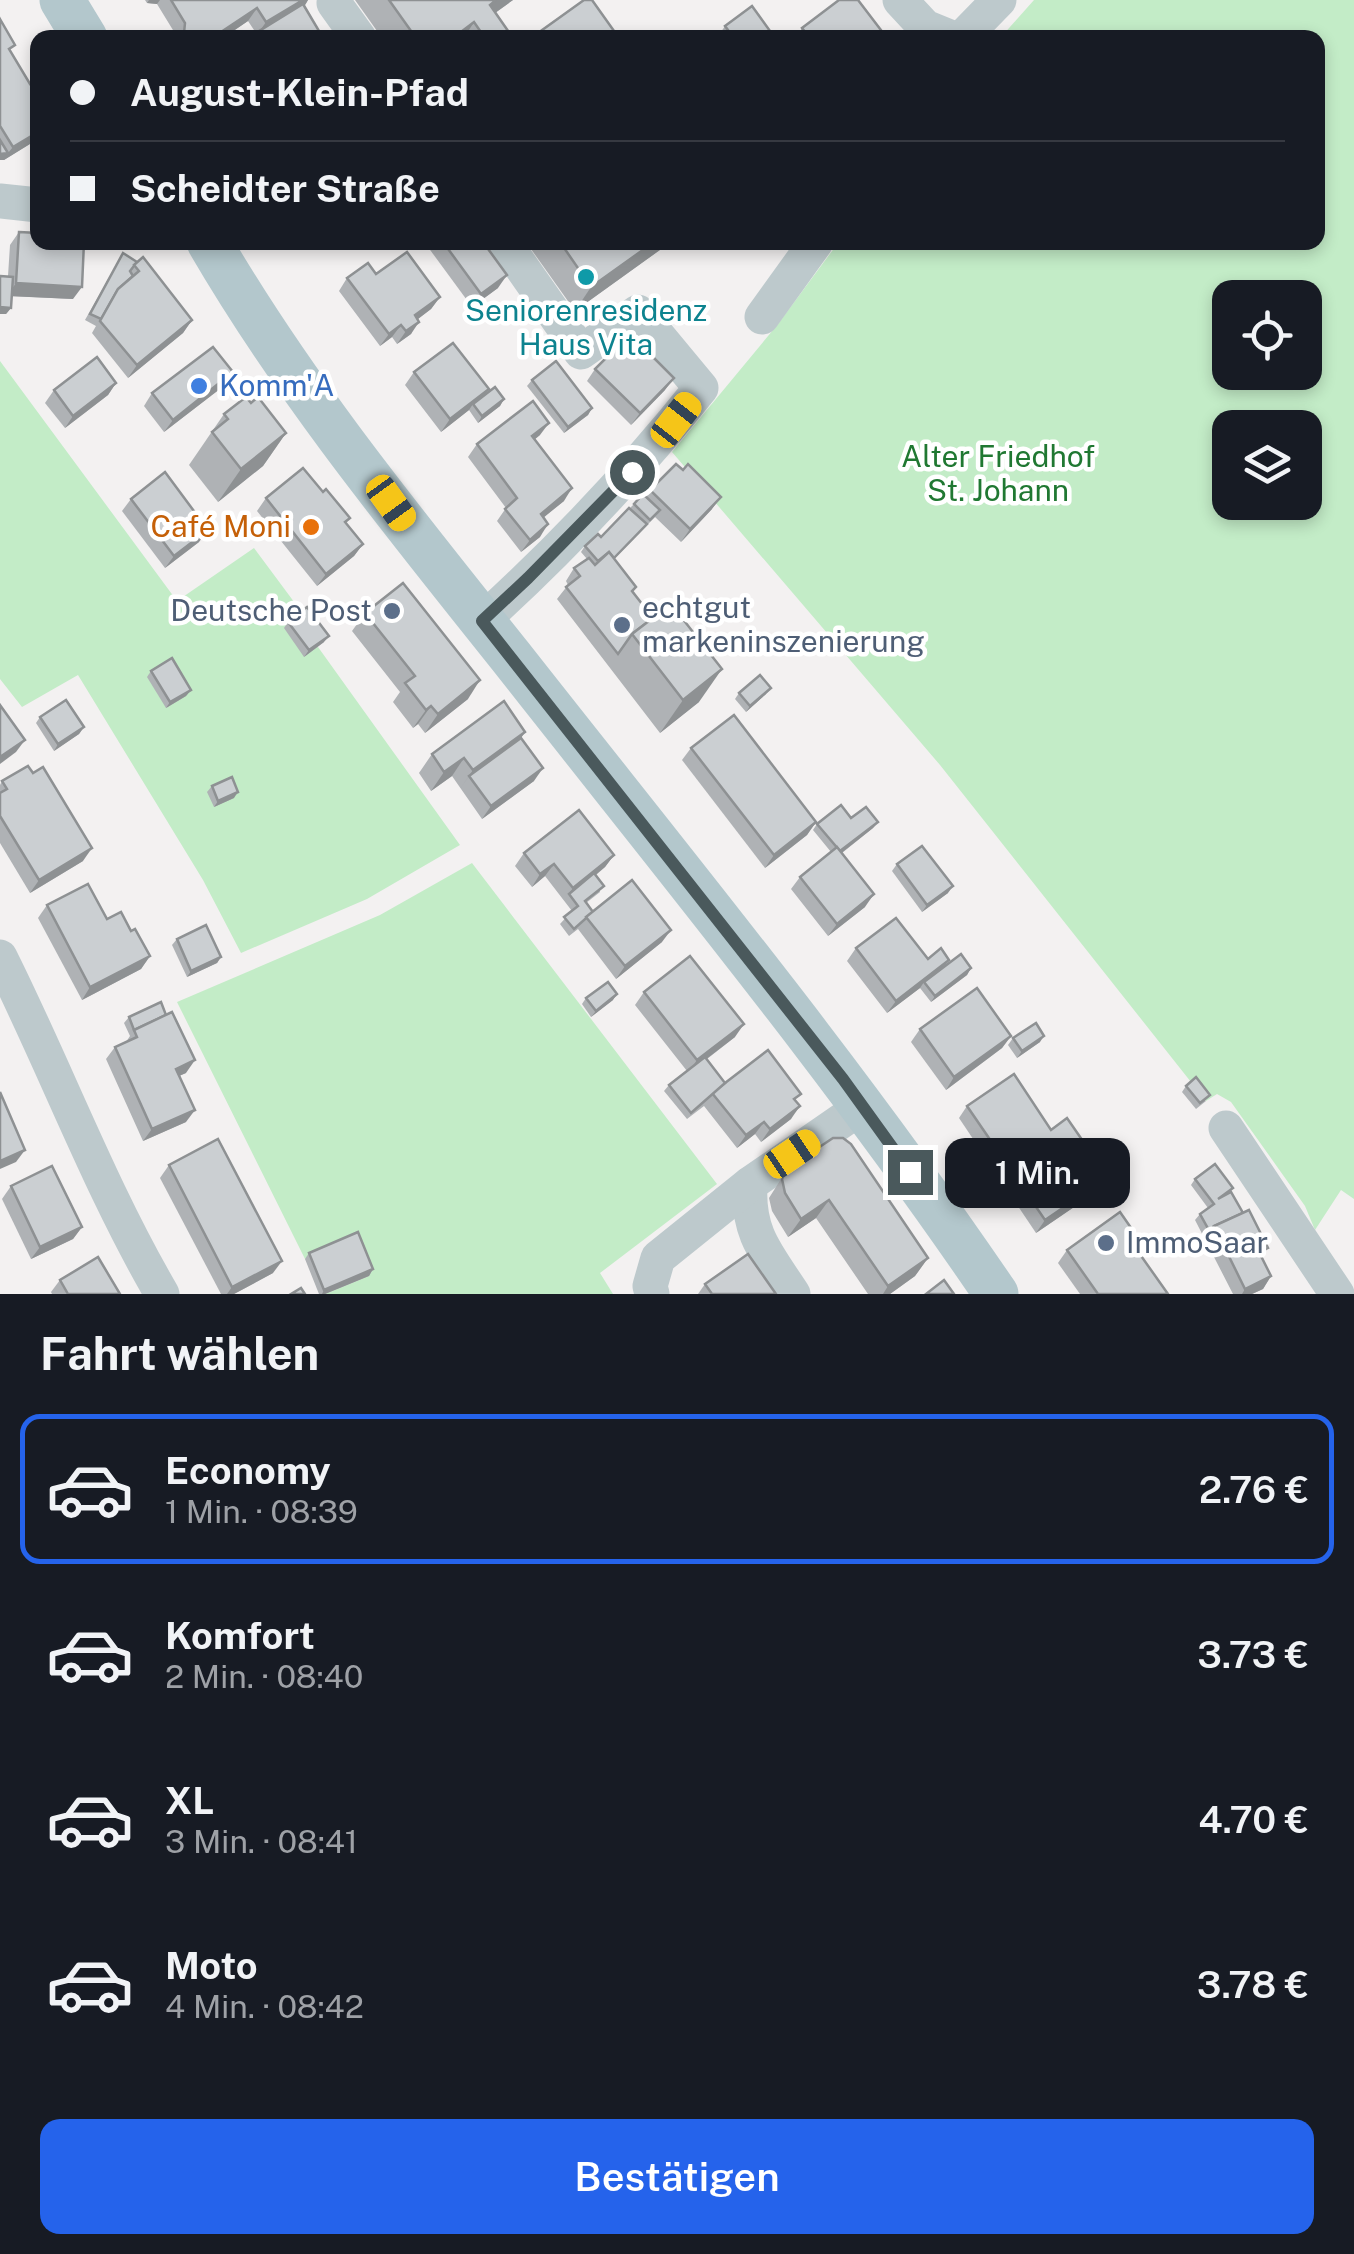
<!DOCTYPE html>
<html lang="de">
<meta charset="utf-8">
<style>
:root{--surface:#171b24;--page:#20242c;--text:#f1f3f6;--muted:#9ea1a6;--line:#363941;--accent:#2563eb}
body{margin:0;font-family:"Public Sans",sans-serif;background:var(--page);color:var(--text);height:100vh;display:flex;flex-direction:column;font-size:38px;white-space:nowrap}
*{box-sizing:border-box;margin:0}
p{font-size:32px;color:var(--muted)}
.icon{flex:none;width:55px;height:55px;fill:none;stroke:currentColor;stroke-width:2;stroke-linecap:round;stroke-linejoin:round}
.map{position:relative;height:1294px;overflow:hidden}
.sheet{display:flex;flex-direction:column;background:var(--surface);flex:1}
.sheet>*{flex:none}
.guide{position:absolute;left:30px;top:30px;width:1295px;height:220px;border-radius:20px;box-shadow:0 5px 15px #0003;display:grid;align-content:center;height:220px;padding:0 40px;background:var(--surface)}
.tools{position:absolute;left:1212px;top:280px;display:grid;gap:20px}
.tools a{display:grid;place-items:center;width:110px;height:110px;border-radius:20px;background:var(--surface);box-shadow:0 5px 15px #0003;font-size:50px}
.end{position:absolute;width:45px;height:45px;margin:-22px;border:12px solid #4a595c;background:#fff;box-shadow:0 0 0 5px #fff}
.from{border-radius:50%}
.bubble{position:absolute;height:70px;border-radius:20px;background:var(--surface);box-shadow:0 5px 15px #0003;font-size:32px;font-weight:600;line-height:70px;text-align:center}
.car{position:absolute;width:30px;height:60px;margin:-30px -15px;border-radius:12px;box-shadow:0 0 8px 2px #0007;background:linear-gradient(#f5c518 24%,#345 0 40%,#f5c518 0 76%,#345 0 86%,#f5c518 0)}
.guide b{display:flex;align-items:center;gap:35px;height:95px;font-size:38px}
.guide b+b{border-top:2px solid var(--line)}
.guide i{width:25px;height:25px;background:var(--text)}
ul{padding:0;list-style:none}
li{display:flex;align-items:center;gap:30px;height:150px;margin:0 20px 15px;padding:0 20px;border:5px solid transparent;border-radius:20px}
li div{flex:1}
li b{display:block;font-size:38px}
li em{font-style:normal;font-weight:600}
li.on{border-color:var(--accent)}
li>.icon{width:90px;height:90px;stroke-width:1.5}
h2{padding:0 40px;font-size:45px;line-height:120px}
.cta{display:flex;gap:20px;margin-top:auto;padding:20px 40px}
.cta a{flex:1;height:115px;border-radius:20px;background:var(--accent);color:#fff;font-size:40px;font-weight:600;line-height:115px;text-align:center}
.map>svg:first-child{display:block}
</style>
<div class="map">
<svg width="1354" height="1294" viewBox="0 0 1354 1294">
<rect width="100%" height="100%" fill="#f3f1f1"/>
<g fill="#c3ecc7" fill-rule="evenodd">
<path d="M1034,0H1354V1199L1341,1190L1315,1230L1305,1206L1231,1102L1217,1094L1206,1101L940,765L672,452L778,324L838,243L1318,242V38L1001,37ZM1230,298H1305V372H1230ZM1230,428H1305V502H1230Z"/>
<path d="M0,361L177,601L254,548L303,614L318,647L460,845L367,899L241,953L203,880L78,675L22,707L0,679Z"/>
<path d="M472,863L717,1184L600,1273L613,1294H325L369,1276L353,1239L305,1259L177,1002L380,915Z"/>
</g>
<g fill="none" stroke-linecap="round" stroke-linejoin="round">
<g stroke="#bdc9cc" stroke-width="35">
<path d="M900,0L925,27L952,38"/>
<path d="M334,3L359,38"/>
<path d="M962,38L999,0"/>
<path d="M0,201L38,205"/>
<path d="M762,317L816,242"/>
<path d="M482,621C561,549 634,472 701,388L638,312L581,352L504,242"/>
<path d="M0,957C56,1069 99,1186 162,1294"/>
<path d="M1226,1128L1337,1294"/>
<path d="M750,1184C747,1234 767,1254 793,1294"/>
<path d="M652,1294L650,1286L658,1258L750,1184L863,1106"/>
</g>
<g stroke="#b3c7cc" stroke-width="45">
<path d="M62,0L85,38"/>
<path d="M209,242C295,390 405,524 511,657C676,867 846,1073 996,1294"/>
</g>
</g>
<g fill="#afb2b5">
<path d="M145,0H308L304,6L321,38H252L256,33L248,21L223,38H176V35L157,4L147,3Z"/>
<path d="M355,0H513L495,13L513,38H382Z"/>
<path d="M0,19L10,52L30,84L38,85V139L4,160H0Z"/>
<path d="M725,26L775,38H725L721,32Z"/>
<path d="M802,28L887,38H796Z"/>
<path d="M19,232L73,299L11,296V308L6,314H0V276H8L10,245Z"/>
<path d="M483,242L498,288L472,307L425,243Z"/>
<path d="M526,242H671L575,311Z"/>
<path d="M123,253L192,320L183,333L128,378L92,333L96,326L85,320Z"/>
<path d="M376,274L440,297L431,309L418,319L411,334L397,344L392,337L380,346L339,291L347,278Z"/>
<path d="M595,369L665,390L631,425L587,381Z"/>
<path d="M233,372L225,385L164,432L144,406L152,393Z"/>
<path d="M414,372L489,389L485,394L504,399L500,406L478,423L469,410L441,432L405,385Z"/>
<path d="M532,380L592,408L588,415L564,433L527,386Z"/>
<path d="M116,383L108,395L65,428L45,403L54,390Z"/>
<path d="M251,403L286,433L263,466L218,502L189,465L224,414Z"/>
<path d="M540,435L535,439L564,501L543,517L540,537L521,552L497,521L506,508L468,457L477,444Z"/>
<path d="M650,490L712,509L681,542L655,517L614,559L699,702L660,733L557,599L568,585L566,581L574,568L587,559L581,552L585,546L601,537L634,504L646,496Z"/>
<path d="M323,492L350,518L346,523L363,544L354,556L317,586L257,511L266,498Z"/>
<path d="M131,499L199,542L165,568L122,511Z"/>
<path d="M365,613L468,699L425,733L418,724L413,728L393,702L400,692L352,631Z"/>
<path d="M288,622L324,642L304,657L284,628Z"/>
<path d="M151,671L191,690L186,696L166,708L147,677Z"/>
<path d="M739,693L766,694L746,712L735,699Z"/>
<path d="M40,717L84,727L79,734L54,751L36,723Z"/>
<path d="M525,732L521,738L534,781L482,819L452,776L431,791L419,773L432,754Z"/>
<path d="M691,748L816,822L807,835L765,868L682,760Z"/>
<path d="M2,781L83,861L30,893L0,843V785Z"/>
<path d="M212,786L234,798L214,807L207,792Z"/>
<path d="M851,818L878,822L873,828L842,853L865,907L828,936L791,889L800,877L831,852L813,830L817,824Z"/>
<path d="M524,853L614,855L605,867L596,875L600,892L586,903L593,912L662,942L616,979L578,929L569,936L560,924L572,911L545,876L532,887L515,866Z"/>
<path d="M897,864L948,893L922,912L892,871Z"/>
<path d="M47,905L107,919L131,931L150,956L141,969L82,1000L38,918Z"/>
<path d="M177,939L221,957L217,963L187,977L172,945Z"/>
<path d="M856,948L949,960L944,967L971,968L967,975L931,1002L920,988L887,1013L847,961Z"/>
<path d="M644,992L735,1037L707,1059L725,1083L796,1101L791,1119L761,1142L755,1134L737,1148L704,1106L687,1119L664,1091L669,1085L687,1071L635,1005Z"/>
<path d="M586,998L613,1000L591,1017L582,1004Z"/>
<path d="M129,1017L186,1073L179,1076L186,1122L143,1141L106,1059L115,1047L126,1042L130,1036L124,1023Z"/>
<path d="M920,1029L1011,1036L1002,1048L946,1090L911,1042Z"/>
<path d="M1013,1038L1040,1042L1017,1058L1008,1045Z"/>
<path d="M1186,1086L1206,1101L1196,1109L1182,1092Z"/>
<path d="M967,1106L1051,1130L1091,1167L1099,1190L1036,1233L959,1118Z"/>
<path d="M169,1165L273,1273L234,1294H221L160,1178Z"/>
<path d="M788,1168L928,1258L915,1276L890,1294H868L816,1218L788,1237L772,1211L769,1198Z"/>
<path d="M1195,1179L1230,1193L1268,1248L1262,1256L1271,1276L1263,1289L1252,1294H1233L1195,1220L1200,1214L1208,1208L1191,1185Z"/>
<path d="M11,1186L82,1227L73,1239L31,1259L2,1199Z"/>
<path d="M1067,1250L1141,1255L1168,1294H1080L1058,1263Z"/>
<path d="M309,1253L373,1269L369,1276L325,1294H319L305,1259Z"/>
<path d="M60,1280L120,1294H52L51,1292Z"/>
<path d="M705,1284L776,1294H698Z"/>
</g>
<g fill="#8e9193">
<path d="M149,0H160L157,4L147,3Z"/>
<path d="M303,0H308L304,7L257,35L266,22Z"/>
<path d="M496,0H513L477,26L490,5Z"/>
<path d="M257,8L248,21L223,38H212Z"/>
<path d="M474,22L464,38H453Z"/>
<path d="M38,132V139L4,160H0V154L8,153L13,147Z"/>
<path d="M654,242H671L575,311L591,287Z"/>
<path d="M507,275L498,288L472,307L481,294Z"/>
<path d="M16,283L82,287L73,299L7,296Z"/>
<path d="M440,297L431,309L406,328L415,315Z"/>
<path d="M0,307L11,308L6,314H0Z"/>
<path d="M192,320L183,333L128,378L137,365Z"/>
<path d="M419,322L411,334L397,344L406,331Z"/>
<path d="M401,325L392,337L380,346L389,334Z"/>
<path d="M233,372L225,385L164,432L173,420Z"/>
<path d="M674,378L665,390L631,425L640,413Z"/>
<path d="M116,383L108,395L65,428L73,416Z"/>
<path d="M489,389L480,401L473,404L469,410L441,432L450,419Z"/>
<path d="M504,399L500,406L478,423L482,416Z"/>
<path d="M592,408L588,415L564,433L568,427Z"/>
<path d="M549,423L540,435L524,448L532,436Z"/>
<path d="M286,433L263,466L218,502L241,469Z"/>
<path d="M572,488L564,501L532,527L541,514Z"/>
<path d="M721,497L712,509L681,542L690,529Z"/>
<path d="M548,524L540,537L521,552L530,540Z"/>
<path d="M208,530L199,542L165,568L174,556Z"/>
<path d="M363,544L354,556L317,586L326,574Z"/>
<path d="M329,636L324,642L304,657L309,650Z"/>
<path d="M722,669L699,702L660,733L683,700Z"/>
<path d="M480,680L468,699L425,733L438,714Z"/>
<path d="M771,688L766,694L746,712L750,706Z"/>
<path d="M191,690L186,696L166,708L170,702Z"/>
<path d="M431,706L418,724L413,728L426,710Z"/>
<path d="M84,727L79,734L54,751L58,744Z"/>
<path d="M525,732L512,751L469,776L460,789L473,770Z"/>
<path d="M25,740L16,752L0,764V757Z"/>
<path d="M464,758L452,776L431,791L444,772Z"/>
<path d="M543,768L534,781L482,819L491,806Z"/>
<path d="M238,792L234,798L214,807L218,801Z"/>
<path d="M816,822L807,835L765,868L774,855Z"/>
<path d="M878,822L873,828L835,858L840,852Z"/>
<path d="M92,848L83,861L30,893L39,880Z"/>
<path d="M614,855L605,867L570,896L569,894L573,888Z"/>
<path d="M554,864L545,876L532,887L540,874Z"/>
<path d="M953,886L948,893L922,912L927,905Z"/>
<path d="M874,894L865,907L828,936L837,924Z"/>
<path d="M671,930L662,942L616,979L625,966Z"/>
<path d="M150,956L141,969L82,1000L90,987Z"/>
<path d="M221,957L217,963L187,977L191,971Z"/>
<path d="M949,960L940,972L924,982L920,988L887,1013L896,1001Z"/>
<path d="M971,968L967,975L931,1002L935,996Z"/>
<path d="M617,994L613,1000L591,1017L596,1011Z"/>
<path d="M744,1024L735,1037L688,1073L697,1060Z"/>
<path d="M1011,1036L1002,1048L946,1090L954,1077Z"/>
<path d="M1044,1036L1040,1042L1017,1058L1022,1051Z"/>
<path d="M195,1060L186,1073L167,1081L176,1069Z"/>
<path d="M800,1106L791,1119L761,1142L770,1129Z"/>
<path d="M195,1110L186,1122L143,1141L152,1129Z"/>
<path d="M764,1122L755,1134L737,1148L746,1135Z"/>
<path d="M25,1150L16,1162L0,1169V1161Z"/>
<path d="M1103,1184L1099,1190L1036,1233L1045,1220L1092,1188Z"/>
<path d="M829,1200L816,1218L788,1237L801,1219Z"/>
<path d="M82,1227L73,1239L31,1259L40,1247Z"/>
<path d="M928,1258L915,1276L890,1294H883L888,1286Z"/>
<path d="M282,1261L273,1273L234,1294H227L232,1287Z"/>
<path d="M373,1269L369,1276L325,1294H322L324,1290Z"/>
<path d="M1271,1276L1263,1289L1252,1294H1242L1245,1289Z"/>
</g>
<g fill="#cbcfd2" stroke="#8e9193" stroke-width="2.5">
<path d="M171,0H303L266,22L257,8L212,38H186L184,33L185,23Z"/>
<path d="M389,0H496L490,5L513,38H485L474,22L453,38H416Z"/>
<path d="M584,0H592L619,38H531Z"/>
<path d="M839,0H858L887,38H810L802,28Z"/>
<path d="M303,4L322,36L320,38H259L256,33Z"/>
<path d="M752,6L775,38H734L725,26Z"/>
<path d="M0,19L15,45L9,49L30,84L35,81L38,85V132L13,147L0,126Z"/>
<path d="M0,140L8,153L0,154Z"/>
<path d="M19,232L38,233V242H84L82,287L16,283Z"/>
<path d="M443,242H483L507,275L481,294Z"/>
<path d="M560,242H654L591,287Z"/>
<path d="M407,252L440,297L415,315L419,322L406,331L401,325L389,334L347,278L368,263L376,274Z"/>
<path d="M123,253L137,262L130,271L133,276L118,289L101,319L90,314Z"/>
<path d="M143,257L192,320L137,365L100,321L118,289L139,271L134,265Z"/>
<path d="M0,276L13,277L11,308L0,307Z"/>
<path d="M630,334L674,378L640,413L595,369Z"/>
<path d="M453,343L489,389L450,419L414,372Z"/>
<path d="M213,347L233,372L173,420L152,393Z"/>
<path d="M97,357L116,383L73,416L54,390Z"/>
<path d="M556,361L592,408L568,427L532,380Z"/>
<path d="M495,387L504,399L482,416L473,404Z"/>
<path d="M246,397L251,403L258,397L286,433L241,469L212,432L228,419L224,414Z"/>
<path d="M533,401L549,423L532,436L572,488L541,514L548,524L530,540L505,509L517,498L477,444Z"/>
<path d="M676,464L683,470L688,464L721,497L690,529L650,490Z"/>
<path d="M303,468L323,492L326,489L350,518L345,522L363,544L326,574L266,498Z"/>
<path d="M165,472L208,530L174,556L131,499Z"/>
<path d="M643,494L660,510L650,520L634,504Z"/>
<path d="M629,508L647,524L614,558L609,552L598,561L585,546L598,534L601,537Z"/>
<path d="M609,552L636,587L632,591L653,618L632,634L618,654L566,587L580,576L574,568L589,558L595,565Z"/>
<path d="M403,583L480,680L438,714L431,706L426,710L405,683L415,676L365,613Z"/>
<path d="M671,604L722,669L683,700L632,634Z"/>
<path d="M307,607L329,636L309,650L288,622Z"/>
<path d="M172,658L191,690L170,702L151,671Z"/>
<path d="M760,675L771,688L750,706L739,693Z"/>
<path d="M66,700L84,727L58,744L40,717Z"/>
<path d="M504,701L525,732L473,770L464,758L444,772L432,754Z"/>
<path d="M0,705L25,740L0,757Z"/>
<path d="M734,715L816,822L774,855L691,748Z"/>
<path d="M521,738L543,768L491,806L469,776Z"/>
<path d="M28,766L33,773L43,767L92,848L39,880L0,816V793L7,789L2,781Z"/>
<path d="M232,777L238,792L218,801L212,786Z"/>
<path d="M841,805L851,818L866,807L878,822L840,851L817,824Z"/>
<path d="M579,810L614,855L573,888L554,864L540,874L524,853Z"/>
<path d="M922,846L953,886L927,905L897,864Z"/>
<path d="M837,847L874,894L837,924L800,877Z"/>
<path d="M594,873L604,886L585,901L593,912L574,929L564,917L578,906L569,894Z"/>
<path d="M632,880L671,930L625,966L586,917Z"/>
<path d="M88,884L107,919L121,912L131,931L135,929L150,956L90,987L47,905Z"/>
<path d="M896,918L928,959L941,948L949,960L896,1001L856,948Z"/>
<path d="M206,925L221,957L191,971L177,939Z"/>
<path d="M961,954L971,968L935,996L924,982Z"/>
<path d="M690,956L744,1024L697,1060L644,992Z"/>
<path d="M608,982L617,994L596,1011L586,998Z"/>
<path d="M977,988L1011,1036L954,1077L920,1029Z"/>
<path d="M161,1002L166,1015L134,1030L129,1017Z"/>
<path d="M172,1012L195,1060L176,1069L195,1110L152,1129L115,1047L137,1037L134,1030Z"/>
<path d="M1036,1023L1044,1036L1022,1051L1013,1038Z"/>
<path d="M768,1050L801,1094L794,1099L800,1106L770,1129L764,1122L746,1135L712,1093Z"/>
<path d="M705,1057L725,1083L691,1113L669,1085Z"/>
<path d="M1014,1074L1051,1130L1067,1118L1096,1160L1080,1171L1092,1188L1045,1220L967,1106Z"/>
<path d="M1196,1077L1210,1095L1200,1103L1186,1086Z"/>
<path d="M0,1092L25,1150L0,1161Z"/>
<path d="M833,1138H843L851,1144L928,1258L888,1286L829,1200L801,1219L785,1193L782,1179L788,1168Z"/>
<path d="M218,1139L282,1261L232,1287L169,1165Z"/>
<path d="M1215,1164L1233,1188L1218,1199L1231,1192L1243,1213L1214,1226L1210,1232L1200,1214L1214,1204L1195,1179Z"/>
<path d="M52,1166L82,1227L40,1247L11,1186Z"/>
<path d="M1091,1167L1103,1184L1088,1195L1092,1188L1082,1173Z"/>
<path d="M1249,1210L1268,1248L1259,1252L1271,1276L1245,1289L1214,1226Z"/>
<path d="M1120,1212L1145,1248L1139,1253L1168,1294H1098L1067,1250Z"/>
<path d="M358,1232L373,1269L324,1290L309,1253Z"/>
<path d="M748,1254L776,1294H712L705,1284Z"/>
<path d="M98,1257L120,1294H68L60,1280Z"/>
<path d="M944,1280L954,1294H926Z"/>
<path d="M301,1288L305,1294H291Z"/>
</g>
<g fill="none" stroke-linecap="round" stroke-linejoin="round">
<path stroke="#4a595c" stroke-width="12" d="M632,472L528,578L482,621L843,1079L910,1172"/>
</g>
<circle fill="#0f9aa8" stroke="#fff" stroke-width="4" cx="586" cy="277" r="10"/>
<circle fill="#3f7fe0" stroke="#fff" stroke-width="4" cx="199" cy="386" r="10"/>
<circle fill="#e8710a" stroke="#fff" stroke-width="4" cx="311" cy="527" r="10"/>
<g fill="#5c6f8a" stroke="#fff" stroke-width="4">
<circle cx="392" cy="611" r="10"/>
<circle cx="622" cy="625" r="10"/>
<circle cx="1106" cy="1243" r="10"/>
</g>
<g text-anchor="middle" stroke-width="9" stroke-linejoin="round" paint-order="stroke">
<g font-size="30" fill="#0d838f" stroke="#fff">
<text x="586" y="321">Seniorenresidenz<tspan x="586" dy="34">Haus Vita</tspan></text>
</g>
<g font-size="30" fill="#366cbe" stroke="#fff" text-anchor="start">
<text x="219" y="396">Komm'A</text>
</g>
<g font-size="30" fill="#207832" stroke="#fff">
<text x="998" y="467">Alter Friedhof<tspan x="998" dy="34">St. Johann</tspan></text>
</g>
<g font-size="30" fill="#c56008" stroke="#fff" text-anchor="end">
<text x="291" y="537">Café Moni</text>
</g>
<g font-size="30" fill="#4e5e75" stroke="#fff" text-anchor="start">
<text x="642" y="618">echtgut<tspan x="642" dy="34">markeninszenierung</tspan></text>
<text x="372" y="621" text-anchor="end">Deutsche Post</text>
<text x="1126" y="1253">ImmoSaar</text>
</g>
</g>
</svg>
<div class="tools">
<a><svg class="icon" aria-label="locate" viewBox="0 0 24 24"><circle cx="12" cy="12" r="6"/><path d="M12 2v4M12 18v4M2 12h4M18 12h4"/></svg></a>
<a><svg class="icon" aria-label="layers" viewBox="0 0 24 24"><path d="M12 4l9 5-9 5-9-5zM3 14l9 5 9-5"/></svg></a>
</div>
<i class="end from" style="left:632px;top:472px"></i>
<i class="end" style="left:910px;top:1172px"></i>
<div class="bubble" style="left:945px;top:1138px;width:185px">1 Min.</div>
<i class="car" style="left:676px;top:420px;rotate:38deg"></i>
<i class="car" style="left:391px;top:503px;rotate:144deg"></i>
<i class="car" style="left:792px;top:1154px;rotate:56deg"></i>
<div class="guide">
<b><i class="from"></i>August-Klein-Pfad</b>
<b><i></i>Scheidter Straße</b>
</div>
</div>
<section class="sheet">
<h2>Fahrt wählen</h2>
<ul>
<li class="on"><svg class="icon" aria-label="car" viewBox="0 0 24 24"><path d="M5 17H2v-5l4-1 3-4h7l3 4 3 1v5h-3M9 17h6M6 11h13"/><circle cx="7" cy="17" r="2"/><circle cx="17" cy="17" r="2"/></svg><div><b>Economy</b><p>1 Min. · 08:39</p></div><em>2.76 €</em></li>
<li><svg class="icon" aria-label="car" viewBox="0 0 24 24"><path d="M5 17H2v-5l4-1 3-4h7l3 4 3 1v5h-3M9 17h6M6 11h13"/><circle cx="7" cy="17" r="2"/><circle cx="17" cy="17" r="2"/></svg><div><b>Komfort</b><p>2 Min. · 08:40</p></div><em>3.73 €</em></li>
<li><svg class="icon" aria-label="car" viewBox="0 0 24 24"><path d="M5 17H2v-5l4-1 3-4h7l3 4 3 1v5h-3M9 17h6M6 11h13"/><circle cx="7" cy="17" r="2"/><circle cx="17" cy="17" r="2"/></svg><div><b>XL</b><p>3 Min. · 08:41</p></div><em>4.70 €</em></li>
<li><svg class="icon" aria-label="car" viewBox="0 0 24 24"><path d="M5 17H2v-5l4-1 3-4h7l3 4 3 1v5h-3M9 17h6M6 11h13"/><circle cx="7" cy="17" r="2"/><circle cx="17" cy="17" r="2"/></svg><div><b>Moto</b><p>4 Min. · 08:42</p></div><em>3.78 €</em></li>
</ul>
<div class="cta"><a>Bestätigen</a></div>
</section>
